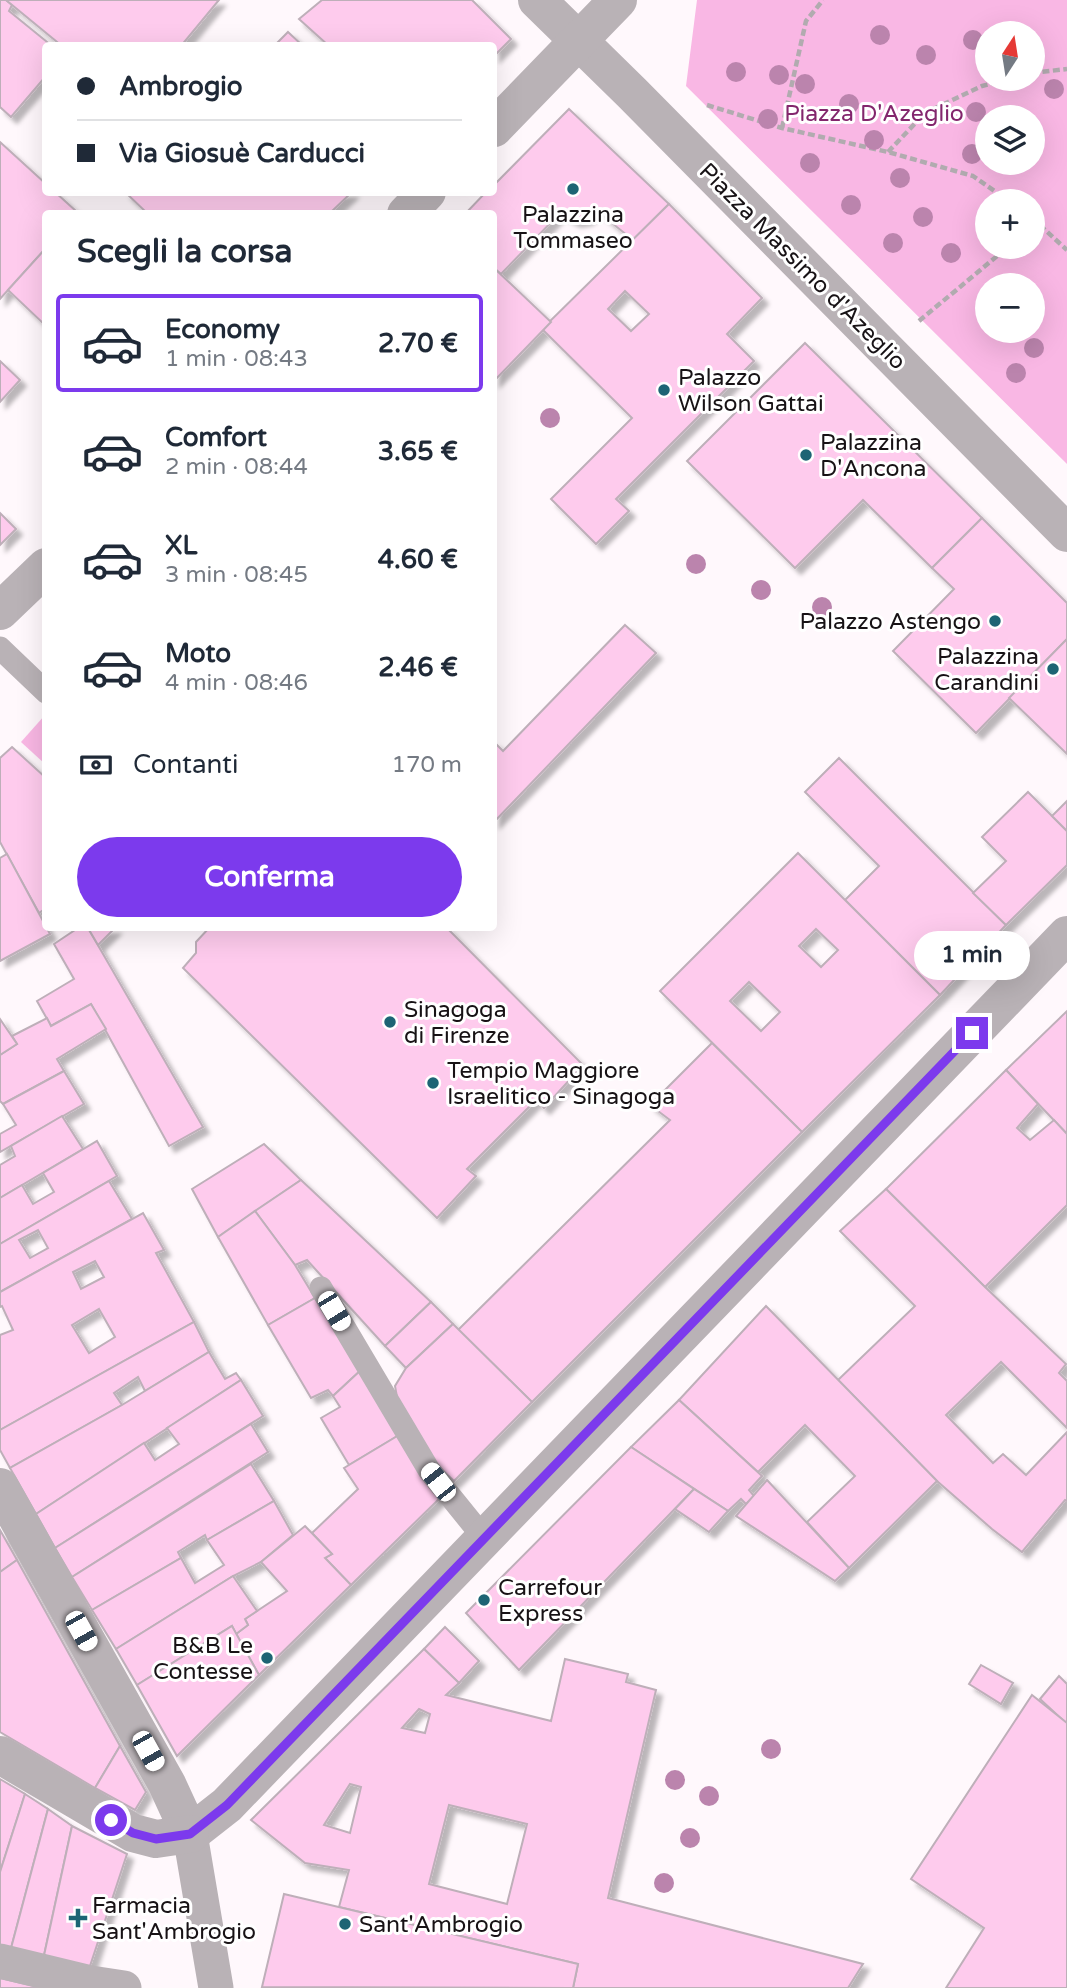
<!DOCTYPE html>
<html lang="it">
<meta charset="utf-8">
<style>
:root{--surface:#fff;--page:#f6f6f7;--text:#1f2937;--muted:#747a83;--line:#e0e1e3;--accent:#7c3aed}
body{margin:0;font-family:"Varela Round",sans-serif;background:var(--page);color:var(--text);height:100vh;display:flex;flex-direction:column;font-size:26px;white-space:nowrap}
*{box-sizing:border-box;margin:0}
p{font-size:23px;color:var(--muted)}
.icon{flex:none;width:38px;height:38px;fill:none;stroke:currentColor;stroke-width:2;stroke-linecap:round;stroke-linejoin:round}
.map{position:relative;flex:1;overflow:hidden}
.side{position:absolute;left:42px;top:210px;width:455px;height:721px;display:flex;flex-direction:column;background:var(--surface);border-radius:7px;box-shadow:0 7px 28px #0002}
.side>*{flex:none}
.banner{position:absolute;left:42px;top:42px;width:455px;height:154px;border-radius:7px;box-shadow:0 7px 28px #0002;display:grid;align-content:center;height:154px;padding:0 35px;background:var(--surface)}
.needle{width:46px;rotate:12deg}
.controls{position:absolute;left:975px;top:21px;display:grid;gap:14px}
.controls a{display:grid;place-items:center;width:70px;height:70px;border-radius:50%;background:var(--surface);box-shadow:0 7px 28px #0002;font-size:35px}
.end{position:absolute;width:32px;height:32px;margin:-16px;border:9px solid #7c3aed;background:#fff;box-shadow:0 0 0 4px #fff}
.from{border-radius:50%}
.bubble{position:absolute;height:49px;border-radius:24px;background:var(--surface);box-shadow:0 7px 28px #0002;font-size:23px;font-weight:700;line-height:49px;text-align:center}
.car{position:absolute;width:21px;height:42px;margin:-21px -10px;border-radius:9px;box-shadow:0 0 5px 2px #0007;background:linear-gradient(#fff 24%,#345 0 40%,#fff 0 76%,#345 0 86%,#fff 0)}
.banner b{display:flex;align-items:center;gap:24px;height:66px;font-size:26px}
.banner b+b{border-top:2px solid var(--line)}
.banner i{width:18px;height:18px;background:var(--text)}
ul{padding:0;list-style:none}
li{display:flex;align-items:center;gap:21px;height:98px;margin:0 14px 10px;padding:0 21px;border:4px solid transparent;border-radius:7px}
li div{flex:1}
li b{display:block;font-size:26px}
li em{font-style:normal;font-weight:700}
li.active{border-color:var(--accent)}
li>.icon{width:63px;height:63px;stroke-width:1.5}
h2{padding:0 35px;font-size:32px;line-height:84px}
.pay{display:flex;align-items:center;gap:18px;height:77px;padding:0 35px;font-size:26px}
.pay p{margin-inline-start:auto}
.primary-button{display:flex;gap:14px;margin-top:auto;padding:14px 35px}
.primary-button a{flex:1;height:80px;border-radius:42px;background:var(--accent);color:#fff;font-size:28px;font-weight:700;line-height:80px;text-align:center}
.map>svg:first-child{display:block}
</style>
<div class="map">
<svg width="1067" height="1988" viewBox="0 0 1067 1988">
<defs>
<filter id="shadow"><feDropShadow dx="6" dy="6" stdDeviation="2" flood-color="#0004"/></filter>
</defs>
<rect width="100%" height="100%" fill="#fff8fc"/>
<g fill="#f9b7e4" fill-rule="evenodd">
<path d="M697,0H1067V464L686,86ZM987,33H1032V79H987ZM987,117H1032V163H987ZM987,201H1032V247H987ZM987,285H1032V331H987Z"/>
<path d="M45,715V764L21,742Z"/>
</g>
<g fill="#fecbed" stroke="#beafb9" stroke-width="2" fill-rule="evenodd" filter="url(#shadow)">
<path d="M0,0H6L12,5L9,11L52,46H46V76L11,117L0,107Z"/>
<path d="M6,0H219L181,46H62Z"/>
<path d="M322,0H472L511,39L494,56V46H329L299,19Z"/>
<path d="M288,32L303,46H274Z"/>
<path d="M569,109L669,204L633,240L597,211L586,219L575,221L560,213L501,274L494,268V214H465L486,192H494V185Z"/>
<path d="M0,142L46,184V192H55L77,212L46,214V248L0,299Z"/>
<path d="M125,192H352L329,214H148Z"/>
<path d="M669,204L762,298L727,334L754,361L616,499L629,511L596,544L551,499L632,418L542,329ZM625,291L649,314L631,331L608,309Z"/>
<path d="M46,248V326L8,290Z"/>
<path d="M494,268L551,322L494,381Z"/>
<path d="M805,343L982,518L932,568L863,500L795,568L687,461Z"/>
<path d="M0,361L20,380L0,402Z"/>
<path d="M0,513L16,529L0,545Z"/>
<path d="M982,518L1067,603V639L976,733L893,651L954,589L932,568Z"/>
<path d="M625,625L656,653L494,822V742L503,751Z"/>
<path d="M1067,639V754L1009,698Z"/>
<path d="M12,747L46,778V908L39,913L0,842V758Z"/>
<path d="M839,758L1006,925L940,995L845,900L879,866L805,792Z"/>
<path d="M1028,792L1067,831V865L1006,925L973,893L1006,861L982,837Z"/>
<path d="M1067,801V831L1052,816Z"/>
<path d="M798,853L940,995L802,1132L660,991ZM816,929L838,950L821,967L799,946ZM749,982L780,1012L761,1031L730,1001Z"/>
<path d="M7,854L50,934L0,961V858Z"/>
<path d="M78,928H88L203,1127L169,1146L91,1004L51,1026L37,1001L74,979L54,944Z"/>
<path d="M88,928H115L98,945Z"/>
<path d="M209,928H447L583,1065L544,1108L536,1100L467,1169L476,1176L437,1218L183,968L196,953V942Z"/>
<path d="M91,1004L106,1029L57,1059L64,1071L3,1104L0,1101V1055L17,1044L12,1036L47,1018L51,1026Z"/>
<path d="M1067,1011V1134L1006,1070Z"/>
<path d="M0,1019L17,1044L0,1055Z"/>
<path d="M712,1043L802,1132L532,1402L458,1330L670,1120L650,1105Z"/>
<path d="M1006,1070L1038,1104L1017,1128L1030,1140L1054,1120L1067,1134V1205L985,1287L886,1189Z"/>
<path d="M64,1071L84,1104L0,1152V1134L16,1125L3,1104Z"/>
<path d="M62,1116L83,1149L0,1198V1165L15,1156L11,1146Z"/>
<path d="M97,1141L117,1176L0,1244V1198L22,1185L33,1204L54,1192L43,1173Z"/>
<path d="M264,1144L301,1180L218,1237L192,1189Z"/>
<path d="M301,1180L431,1302L385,1346L307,1260L295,1265L255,1211Z"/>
<path d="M109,1181L132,1219L0,1292V1244ZM38,1230L48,1248L30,1258L19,1240Z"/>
<path d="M886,1189L985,1287L1066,1364L1059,1373L1067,1381V1428L1001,1362L946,1415L993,1463L1003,1454L1026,1475L1067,1432V1501L1065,1500L1022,1552L992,1529L937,1481L838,1380L915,1306L840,1231Z"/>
<path d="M255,1211L295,1265L315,1298L268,1325L218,1237Z"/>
<path d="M143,1213L164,1250L156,1253L194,1322L0,1430V1335L13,1330L2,1306L0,1307V1292ZM95,1261L104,1277L81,1289L73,1272ZM99,1309L115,1337L89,1353L72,1325Z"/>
<path d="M315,1298L362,1369L333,1396L328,1390L311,1398L268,1325Z"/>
<path d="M431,1302L453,1324L406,1368L385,1346Z"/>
<path d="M766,1306L937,1481L849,1568L807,1522L855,1476L805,1425L758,1472L679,1400Z"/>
<path d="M194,1322L209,1352L145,1391L138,1377L114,1393L122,1405L10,1468L0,1450V1430Z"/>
<path d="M453,1324L532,1402L454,1481L413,1443L399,1408L395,1386L406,1368Z"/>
<path d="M209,1352L225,1379L236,1373L241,1380L36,1514L10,1468L122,1405Z"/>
<path d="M362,1369L399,1435L349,1465L321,1418L340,1407L333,1396Z"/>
<path d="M241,1380L263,1416L55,1548L36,1514L144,1443L155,1460L179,1444L167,1428Z"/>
<path d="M679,1400L762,1476L749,1490L754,1496L746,1504L741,1499L728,1511L631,1447Z"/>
<path d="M251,1424L268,1452L72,1577L55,1548Z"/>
<path d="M399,1435L440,1498L351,1585L325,1558L332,1554L312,1533L358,1489L344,1468Z"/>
<path d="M631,1447L694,1489L519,1670L466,1613Z"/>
<path d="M251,1464L274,1501L207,1540L205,1535L178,1552L181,1558L92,1610L72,1577Z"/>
<path d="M767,1480L849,1568L835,1581L736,1516Z"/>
<path d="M694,1489L728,1511L709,1532L675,1509Z"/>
<path d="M274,1501L293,1535L261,1562L233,1576L116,1649L92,1610L181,1558L195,1583L224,1565L207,1540Z"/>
<path d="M305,1526L332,1554L325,1558L351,1585L259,1675L236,1634L248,1625L245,1619L287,1591L261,1562Z"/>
<path d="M0,1530L17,1560L0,1572Z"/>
<path d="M17,1560L120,1746L95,1788L0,1732V1572Z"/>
<path d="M233,1576L257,1611L245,1619L248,1625L236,1634L232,1626L137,1685L116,1649Z"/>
<path d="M232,1626L259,1675L177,1756L137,1685Z"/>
<path d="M445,1627L479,1661L459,1683L424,1649Z"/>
<path d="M424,1649L459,1683L446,1695L551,1721L565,1659L628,1674L626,1682L656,1690L608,1898L863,1964L848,1988H573L578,1964L339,1907L349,1870L305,1863L251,1820ZM419,1709L430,1714L425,1733L402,1728ZM350,1784L361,1787L350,1833L324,1825ZM449,1805L527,1824L507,1904L429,1884Z"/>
<path d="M981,1665L1013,1683L1001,1704L969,1684Z"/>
<path d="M1059,1676L1067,1684V1724L1040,1699Z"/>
<path d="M1032,1695L1067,1723V1988H946L984,1928L911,1879Z"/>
<path d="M120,1746L146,1792L135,1810L95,1788Z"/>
<path d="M0,1779L25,1794L0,1872Z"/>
<path d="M25,1794L48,1809L10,1952L0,1950V1872Z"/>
<path d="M48,1809L72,1826L43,1960L10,1952Z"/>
<path d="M72,1826L127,1854L89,1969L43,1960Z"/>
<path d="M284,1894L578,1964L573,1988L262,1987Z"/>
<path d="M0,1978L43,1988H0Z"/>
</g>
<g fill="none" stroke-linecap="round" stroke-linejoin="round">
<g stroke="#b1abaf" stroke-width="4.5" stroke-dasharray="7 3.5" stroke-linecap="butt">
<path d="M1032,73L1067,69"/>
<path d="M707,105L782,128L888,152L973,176L1009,201"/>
<path d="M782,128L806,21L823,0"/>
<path d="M888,152L925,113L982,86L1011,79"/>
<path d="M1032,218L1067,250"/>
<path d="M919,321L1008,247"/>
</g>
<g stroke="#b9b2b6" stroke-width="23">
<path d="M0,648L46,692"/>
<path d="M321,1288L429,1470L484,1538"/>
</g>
<g stroke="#b9b2b6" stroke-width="35">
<path d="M190,1834L216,1988"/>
<path d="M0,1961L91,1983L124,1988"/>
</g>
<g stroke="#b9b2b6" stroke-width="38">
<path d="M537,0L632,93L1067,533"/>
<path d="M494,128L618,0"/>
<path d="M406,214L427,192"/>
<path d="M0,611L46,567"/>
<path d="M0,1487L167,1784L190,1834L227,1805L1067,935"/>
<path d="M0,1755L133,1833L156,1839L190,1834"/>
</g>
</g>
<g fill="#bb84ad">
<circle cx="880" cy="35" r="10"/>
<circle cx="973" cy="40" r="10"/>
<circle cx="926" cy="55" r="10"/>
<circle cx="736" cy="72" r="10"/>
<circle cx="779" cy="75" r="10"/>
<circle cx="805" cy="84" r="10"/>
<circle cx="1054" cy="89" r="10"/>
<circle cx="849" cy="104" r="10"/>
<circle cx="976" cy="112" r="10"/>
<circle cx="768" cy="119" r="10"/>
<circle cx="874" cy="140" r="10"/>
<circle cx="972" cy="154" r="10"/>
<circle cx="810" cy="163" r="10"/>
<circle cx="900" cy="178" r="10"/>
<circle cx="851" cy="205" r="10"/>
<circle cx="923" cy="217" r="10"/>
<circle cx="893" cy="243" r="10"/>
<circle cx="951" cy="253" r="10"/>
<circle cx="1034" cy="348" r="10"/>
<circle cx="1016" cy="373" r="10"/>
<circle cx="550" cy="418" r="10"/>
<circle cx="696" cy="564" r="10"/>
<circle cx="761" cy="590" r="10"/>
<circle cx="822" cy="607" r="10"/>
<circle cx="771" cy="1749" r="10"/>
<circle cx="675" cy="1780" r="10"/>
<circle cx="709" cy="1796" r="10"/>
<circle cx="690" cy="1838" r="10"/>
<circle cx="664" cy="1883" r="10"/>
</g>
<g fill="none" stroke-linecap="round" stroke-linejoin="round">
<path stroke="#7c3aed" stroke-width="9" d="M111,1820L133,1833L156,1839L190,1834L227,1805L972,1033"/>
</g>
<g fill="#1d6474" stroke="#fff" stroke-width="2.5">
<circle cx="573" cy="189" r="7"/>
<circle cx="664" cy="390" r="7"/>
<circle cx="806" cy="455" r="7"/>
<circle cx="995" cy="621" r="7"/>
<circle cx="1053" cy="669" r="7"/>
<circle cx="390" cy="1022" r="7"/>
<circle cx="433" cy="1083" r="7"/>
<circle cx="484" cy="1600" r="7"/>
<circle cx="267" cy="1658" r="7"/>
<path d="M74.5 1907.5h7v7h7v7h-7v7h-7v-7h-7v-7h7z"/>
<circle cx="345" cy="1924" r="7"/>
</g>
<g text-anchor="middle" stroke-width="6" stroke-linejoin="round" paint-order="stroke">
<g font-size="23" fill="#83266d" stroke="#fff">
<text x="874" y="121">Piazza D'Azeglio</text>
</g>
<g font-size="23" fill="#171215" stroke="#fff" text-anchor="start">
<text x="573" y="222" text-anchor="middle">Palazzina<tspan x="573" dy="26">Tommaseo</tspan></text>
<text x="678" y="385">Palazzo<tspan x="678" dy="26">Wilson Gattai</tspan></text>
<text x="820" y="450">Palazzina<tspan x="820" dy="26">D'Ancona</tspan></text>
<text x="981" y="629" text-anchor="end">Palazzo Astengo</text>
<text x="1039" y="664" text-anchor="end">Palazzina<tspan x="1039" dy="26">Carandini</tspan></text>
<text x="404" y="1017">Sinagoga<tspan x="404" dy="26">di Firenze</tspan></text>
<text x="447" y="1078">Tempio Maggiore<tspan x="447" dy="26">Israelitico - Sinagoga</tspan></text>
<text x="498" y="1595">Carrefour<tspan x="498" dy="26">Express</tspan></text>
<text x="253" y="1653" text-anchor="end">B&amp;B Le<tspan x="253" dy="26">Contesse</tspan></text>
<text x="92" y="1913">Farmacia<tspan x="92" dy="26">Sant'Ambrogio</tspan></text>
<text x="359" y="1932">Sant'Ambrogio</text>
</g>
<g font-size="23" fill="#171215" stroke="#fff">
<text transform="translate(803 266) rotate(45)" y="8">Piazza Massimo d'Azeglio</text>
</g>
</g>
</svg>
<div class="controls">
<a><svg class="needle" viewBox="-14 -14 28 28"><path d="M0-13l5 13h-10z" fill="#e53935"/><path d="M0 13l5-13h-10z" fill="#747a83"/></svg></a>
<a><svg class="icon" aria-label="layers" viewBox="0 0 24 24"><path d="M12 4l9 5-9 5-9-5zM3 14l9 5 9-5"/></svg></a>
<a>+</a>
<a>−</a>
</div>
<i class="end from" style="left:111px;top:1820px"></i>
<i class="end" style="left:972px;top:1033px"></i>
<div class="bubble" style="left:914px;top:931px;width:116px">1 min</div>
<i class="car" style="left:334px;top:1311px;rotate:149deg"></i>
<i class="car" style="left:438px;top:1482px;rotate:322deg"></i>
<i class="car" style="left:81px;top:1631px;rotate:151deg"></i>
<i class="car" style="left:148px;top:1751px;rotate:151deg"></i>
<div class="banner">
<b><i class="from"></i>Ambrogio</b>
<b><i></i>Via Giosuè Carducci</b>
</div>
<section class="side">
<h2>Scegli la corsa</h2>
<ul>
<li class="active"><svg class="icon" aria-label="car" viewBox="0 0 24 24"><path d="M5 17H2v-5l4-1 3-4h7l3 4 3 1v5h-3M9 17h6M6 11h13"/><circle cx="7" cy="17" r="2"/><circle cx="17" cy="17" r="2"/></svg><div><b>Economy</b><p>1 min · 08:43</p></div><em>2.70 €</em></li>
<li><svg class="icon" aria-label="car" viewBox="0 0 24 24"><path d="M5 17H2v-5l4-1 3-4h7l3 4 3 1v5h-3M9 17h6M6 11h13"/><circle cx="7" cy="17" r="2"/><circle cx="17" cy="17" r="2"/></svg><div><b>Comfort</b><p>2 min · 08:44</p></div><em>3.65 €</em></li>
<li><svg class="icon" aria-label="car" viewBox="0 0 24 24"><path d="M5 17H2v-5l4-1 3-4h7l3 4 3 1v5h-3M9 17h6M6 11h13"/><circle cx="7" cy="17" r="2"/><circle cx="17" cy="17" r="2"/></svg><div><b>XL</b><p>3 min · 08:45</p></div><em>4.60 €</em></li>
<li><svg class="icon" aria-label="car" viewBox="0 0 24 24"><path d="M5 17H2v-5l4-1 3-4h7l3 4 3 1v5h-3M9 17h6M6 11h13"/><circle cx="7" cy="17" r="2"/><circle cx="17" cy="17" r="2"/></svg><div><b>Moto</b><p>4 min · 08:46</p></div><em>2.46 €</em></li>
</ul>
<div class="pay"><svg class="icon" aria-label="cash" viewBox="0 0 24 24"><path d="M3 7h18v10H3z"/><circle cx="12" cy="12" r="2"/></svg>Contanti<p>170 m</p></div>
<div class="primary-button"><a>Conferma</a></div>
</section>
</div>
